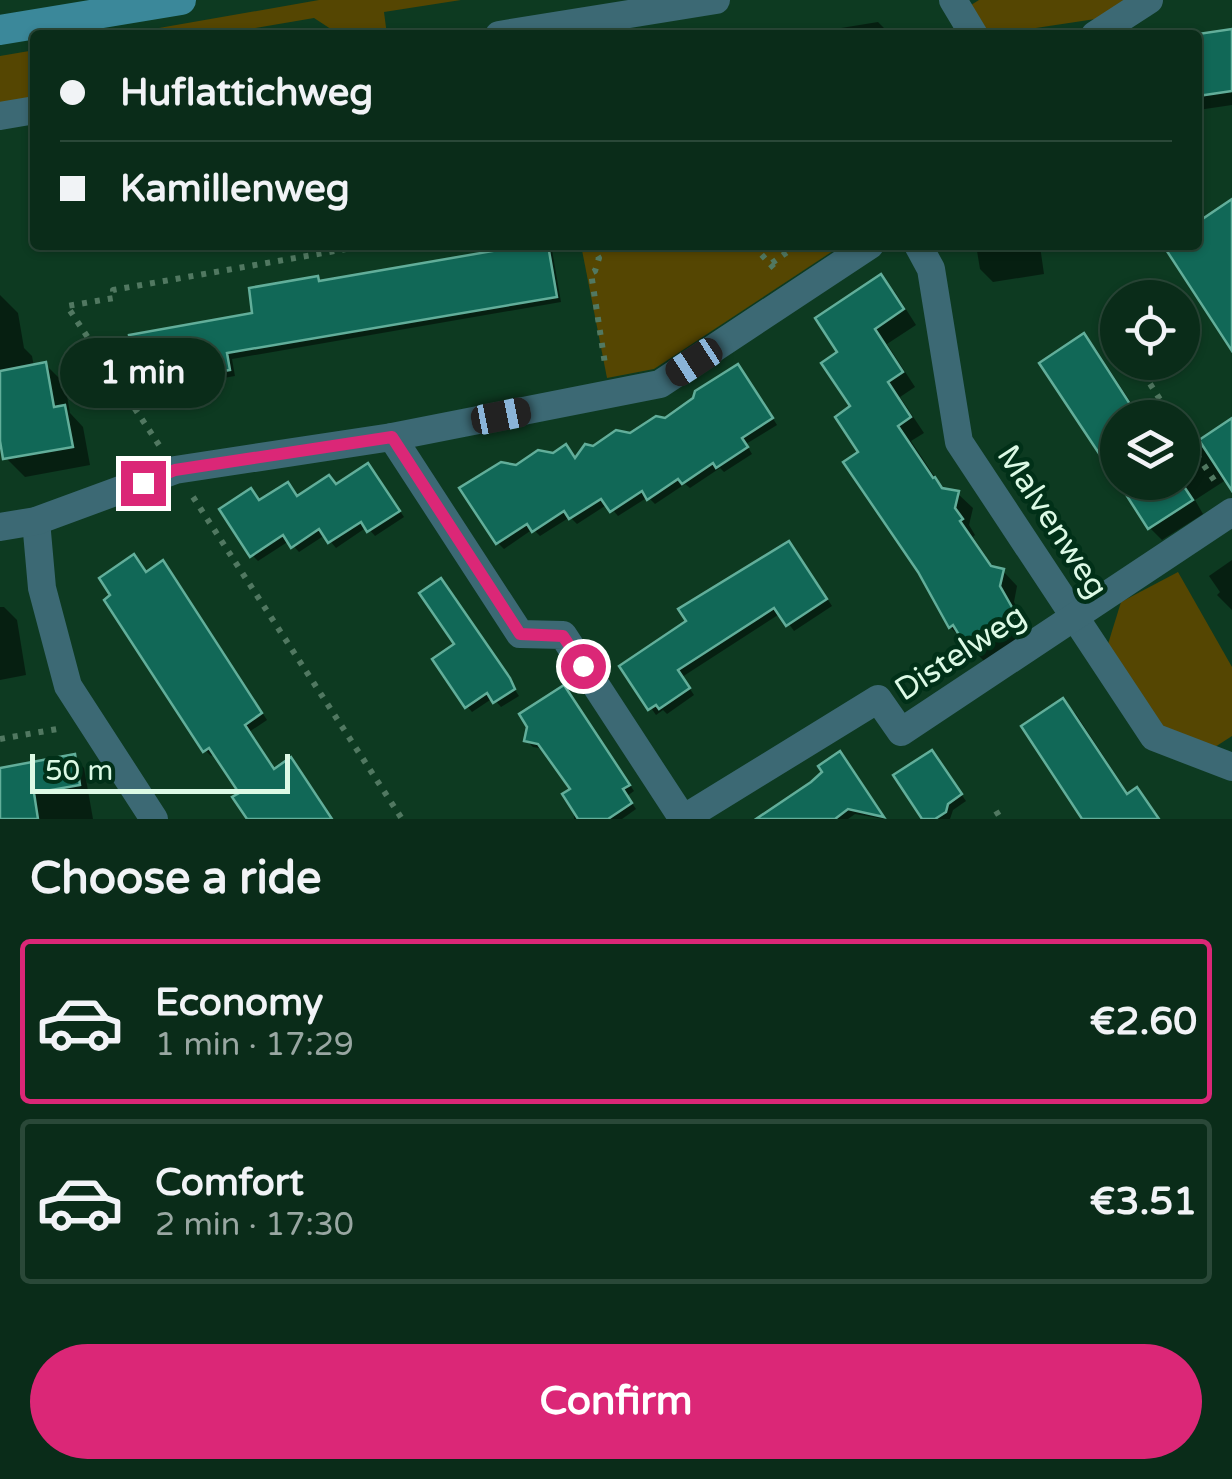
<!DOCTYPE html>
<meta charset="utf-8">
<style>
:root{--surface:#0a2c19;--page:#133422;--text:#f1f3f6;--muted:#99a7a2;--line:#2a4838;--accent:#db2777}
body{margin:0;font-family:"Varela Round",sans-serif;background:var(--page);color:var(--text);height:100vh;display:flex;flex-direction:column;font-size:38px;white-space:nowrap}
*{box-sizing:border-box;margin:0}
p{font-size:32px;color:var(--muted)}
.icon{flex:none;width:55px;height:55px;fill:none;stroke:currentColor;stroke-width:2;stroke-linecap:round;stroke-linejoin:round}
.map{position:relative;height:819px;overflow:hidden}
.panel{display:flex;flex-direction:column;background:var(--surface);flex:1}
.panel>*{flex:none}
.hud{position:absolute;left:30px;top:30px;width:1172px;height:220px;border-radius:10px;box-shadow:0 2px 8px #0004,0 0 0 2px var(--line);display:grid;align-content:center;height:220px;padding:0 30px;background:var(--surface)}
.controls{position:absolute;left:1100px;top:280px;display:grid;gap:20px}
.controls a{display:grid;place-items:center;width:100px;height:100px;border-radius:50%;background:var(--surface);box-shadow:0 2px 8px #0004,0 0 0 2px var(--line);font-size:50px}
.scale{position:absolute;left:30px;bottom:25px;width:260px;box-sizing:border-box;padding-left:10px;border:5px solid #dcf9e5;border-top:0;font-size:28px;line-height:35px;white-space:nowrap;color:#dcf9e5;-webkit-text-stroke:8px #013018;paint-order:stroke}
.end{position:absolute;width:45px;height:45px;margin:-22px;border:12px solid #db2777;background:#fff;box-shadow:0 0 0 5px #fff}
.from{border-radius:50%}
.bubble{position:absolute;height:70px;border-radius:35px;background:var(--surface);box-shadow:0 2px 8px #0004,0 0 0 2px var(--line);font-size:32px;font-weight:700;line-height:70px;text-align:center}
.car{position:absolute;width:30px;height:60px;margin:-30px -15px;border-radius:12px;box-shadow:0 0 8px 2px #0007;background:linear-gradient(#222 24%,#8ab4d8 0 40%,#222 0 76%,#8ab4d8 0 86%,#222 0)}
.hud b{display:flex;align-items:center;gap:35px;height:95px;font-size:38px}
.hud b+b{border-top:2px solid var(--line)}
.hud i{width:25px;height:25px;background:var(--text)}
ul{padding:0;list-style:none}
li{display:flex;align-items:center;gap:30px;height:165px;margin:0 20px 15px;padding:0 10px;border:5px solid var(--line);border-radius:10px}
li div{flex:1}
li b{display:block;font-size:38px}
li em{font-style:normal;font-weight:700}
li.on{border-color:var(--accent)}
li>.icon{width:90px;height:90px;stroke-width:1.5}
h2{padding:0 30px;font-size:45px;line-height:120px}
.action{display:flex;gap:20px;margin-top:auto;padding:20px 30px}
.action a{flex:1;height:115px;border-radius:60px;background:var(--accent);color:#fff;font-size:40px;font-weight:700;line-height:115px;text-align:center}
.map>svg:first-child{display:block}
</style>
<div class="map">
<svg width="1232" height="819" viewBox="0 0 1232 819">
<rect width="100%" height="100%" fill="#0d3a21"/>
<g fill="#554602">
<path d="M319,0H461L384,12L387,35H340L314,18L237,31L234,35H119Z"/>
<path d="M979,0H1128L1102,18L989,35L971,5Z"/>
<path d="M35,50V102L0,107V56Z"/>
<path d="M581,245H842L654,369L607,378Z"/>
<path d="M1178,572L1232,667V736L1215,747L1161,727L1108,644L1121,602Z"/>
</g>
<g fill="#0007">
<path d="M878,22L889,33L910,29L916,35H798Z"/>
<path d="M1232,31V105L1198,110V36Z"/>
<path d="M541,245L552,250L561,302L232,359L235,376L146,391L140,385L317,279L321,283Z"/>
<path d="M976,245H1045L1040,246L1044,274L993,282L980,269Z"/>
<path d="M880,278L895,292L916,325L887,344L915,387L900,397L924,433L911,441L940,485L946,491L958,494L973,508L969,525L975,535L973,537L995,570L1003,571L1017,586L1014,602L1030,631L984,661L950,627L935,603L861,453L841,353Z"/>
<path d="M0,295L18,313L24,348L32,356L34,367L46,365L65,384L70,413L83,427L90,465L25,477L6,458L0,427Z"/>
<path d="M1084,337L1096,349L1141,418H1118Z"/>
<path d="M744,373L777,425L746,444L752,454L724,472L720,468L690,488L685,484L655,504L648,497L618,516L608,504L577,524L570,517L540,536L533,529L504,549L498,543L517,467L576,460L593,448L665,421Z"/>
<path d="M1225,426L1232,434V476L1195,500L1203,514L1162,540L1150,528L1121,482H1182V454Z"/>
<path d="M374,472L404,517L375,536L367,527L336,548L325,535L299,552L289,541L258,561L252,555L260,503L298,498Z"/>
<path d="M795,550L832,606L794,631L781,613L682,677L694,695L667,714L663,710L656,715L622,666Z"/>
<path d="M1232,560V610L1217,595L1220,592L1209,576Z"/>
<path d="M169,570L267,720L249,732L275,771L331,819H250L243,794L216,753L211,756L205,750L147,574Z"/>
<path d="M447,588L519,696L501,707L493,698L472,712L467,706Z"/>
<path d="M0,607H4L17,620L26,675L0,680Z"/>
<path d="M569,694L634,791L627,796L636,809L622,819H574L573,790L545,749L533,747L527,741Z"/>
<path d="M1063,701L1076,714L1129,795L1137,790L1160,819H1085Z"/>
<path d="M932,753L966,801L953,810L950,819H925Z"/>
<path d="M74,757L84,768L93,819H0V770Z"/>
<path d="M846,760L884,819L855,814L848,819H760Z"/>
</g>
<g fill="#116857" stroke="#62ae9a" stroke-width="2.5">
<path d="M1232,29V91L1198,96V34Z"/>
<path d="M1232,199V351L1163,245H1198V222Z"/>
<path d="M527,245H548L557,297L227,353L230,370L137,386L129,335L252,313L249,288L318,276L319,281Z"/>
<path d="M881,274L904,309L875,329L903,372L888,382L911,417L898,426L933,478L935,477L942,488L959,491L955,508L963,519L960,521L991,566L1004,569L1000,586L1017,616L967,648L953,625L949,628L918,572L843,462L858,452L835,417L850,406L821,363L837,352L815,318Z"/>
<path d="M1084,333L1139,418H1118V482L1039,363Z"/>
<path d="M46,362L54,407L65,405L73,447L3,459L0,441V371Z"/>
<path d="M738,364L773,418L742,438L748,447L716,468L713,463L682,484L678,479L647,500L642,491L610,512L601,499L569,519L564,511L532,532L527,524L496,544L459,488L501,462L516,465L538,450L553,453L566,444L575,458L585,444L593,446L616,430L630,433L656,416L665,418L693,398L695,391Z"/>
<path d="M1232,418V491L1199,440Z"/>
<path d="M368,463L400,511L367,532L361,522L328,543L319,529L291,548L283,535L250,557L219,509L251,488L259,500L288,482L297,496L329,475L336,484Z"/>
<path d="M1118,482H1181L1193,500L1148,529Z"/>
<path d="M789,541L827,599L786,626L774,608L678,670L690,688L659,709L656,705L648,710L619,666L686,621L678,609Z"/>
<path d="M134,554L146,572L163,560L262,713L245,725L274,769L291,757L332,819H247L232,797L239,793L209,748L203,752L104,600L110,595L99,578Z"/>
<path d="M441,578L510,678L515,689L493,703L487,693L465,708L432,659L454,644L419,593Z"/>
<path d="M564,685L630,785L623,789L632,803L608,819H578L562,794L570,789L538,744L524,741L527,727L519,714Z"/>
<path d="M1063,698L1127,794L1137,787L1159,819H1082L1021,726Z"/>
<path d="M932,750L962,794L948,804L946,812L935,819H922L893,775Z"/>
<path d="M840,751L884,817L848,809L835,819H756L811,782L822,772L818,766Z"/>
<path d="M75,754L80,785L34,793L38,819H0V768Z"/>
</g>
<g fill="none" stroke-linecap="round" stroke-linejoin="round">
<g stroke="#517861" stroke-width="6" stroke-dasharray="5 8" stroke-linecap="butt">
<path d="M591,245L599,258L595,271L591,273L605,364"/>
<path d="M753,245L779,274"/>
<path d="M772,263L797,245"/>
<path d="M1136,362L1172,418"/>
<path d="M1182,433L1218,486"/>
<path d="M159,445L67,306L114,298L113,290L369,245"/>
<path d="M193,497L402,819"/>
<path d="M0,739L63,728"/>
<path d="M996,811L1001,819"/>
</g>
<g stroke="#3c6974" stroke-width="28">
<path d="M953,0L974,35"/>
<path d="M499,35L716,0"/>
<path d="M1095,35L1149,0"/>
<path d="M0,116L35,110"/>
<path d="M918,245L931,269L959,442L1154,737L1232,767"/>
<path d="M392,437L520,634L563,635L683,819L878,699L901,732L1232,512"/>
<path d="M36,521L42,588L68,686L154,819"/>
<path d="M0,527L36,521L175,470L392,437L660,384L870,245"/>
</g>
<path stroke="#3b889a" stroke-width="30" d="M0,30L181,0"/>
</g>
<g fill="none" stroke-linecap="round" stroke-linejoin="round">
<path stroke="#db2777" stroke-width="12" d="M143,483L175,470L392,437L520,634L563,636L583,666"/>
</g>
<g text-anchor="middle" stroke-width="9" stroke-linejoin="round" paint-order="stroke">
<g font-size="32" fill="#dcf9e5" stroke="#013018">
<text transform="translate(1053 521) rotate(57)" y="11">Malvenweg</text>
<text transform="translate(960 652) rotate(-33)" y="11">Distelweg</text>
</g>
</g>
</svg>
<div class="controls">
<a><svg class="icon" aria-label="locate" viewBox="0 0 24 24"><circle cx="12" cy="12" r="6"/><path d="M12 2v4M12 18v4M2 12h4M18 12h4"/></svg></a>
<a><svg class="icon" aria-label="layers" viewBox="0 0 24 24"><path d="M12 4l9 5-9 5-9-5zM3 14l9 5 9-5"/></svg></a>
</div>
<div class="scale">50 m</div>
<i class="end from" style="left:583px;top:666px"></i>
<i class="end" style="left:143px;top:483px"></i>
<div class="bubble" style="left:60px;top:338px;width:165px">1 min</div>
<i class="car" style="left:694px;top:362px;rotate:237deg"></i>
<i class="car" style="left:501px;top:416px;rotate:79deg"></i>
<div class="hud">
<b><i class="from"></i>Huflattichweg</b>
<b><i></i>Kamillenweg</b>
</div>
</div>
<section class="panel">
<h2>Choose a ride</h2>
<ul>
<li class="on"><svg class="icon" aria-label="car" viewBox="0 0 24 24"><path d="M5 17H2v-5l4-1 3-4h7l3 4 3 1v5h-3M9 17h6M6 11h13"/><circle cx="7" cy="17" r="2"/><circle cx="17" cy="17" r="2"/></svg><div><b>Economy</b><p>1 min · 17:29</p></div><em>€2.60</em></li>
<li><svg class="icon" aria-label="car" viewBox="0 0 24 24"><path d="M5 17H2v-5l4-1 3-4h7l3 4 3 1v5h-3M9 17h6M6 11h13"/><circle cx="7" cy="17" r="2"/><circle cx="17" cy="17" r="2"/></svg><div><b>Comfort</b><p>2 min · 17:30</p></div><em>€3.51</em></li>
</ul>
<div class="action"><a>Confirm</a></div>
</section>
